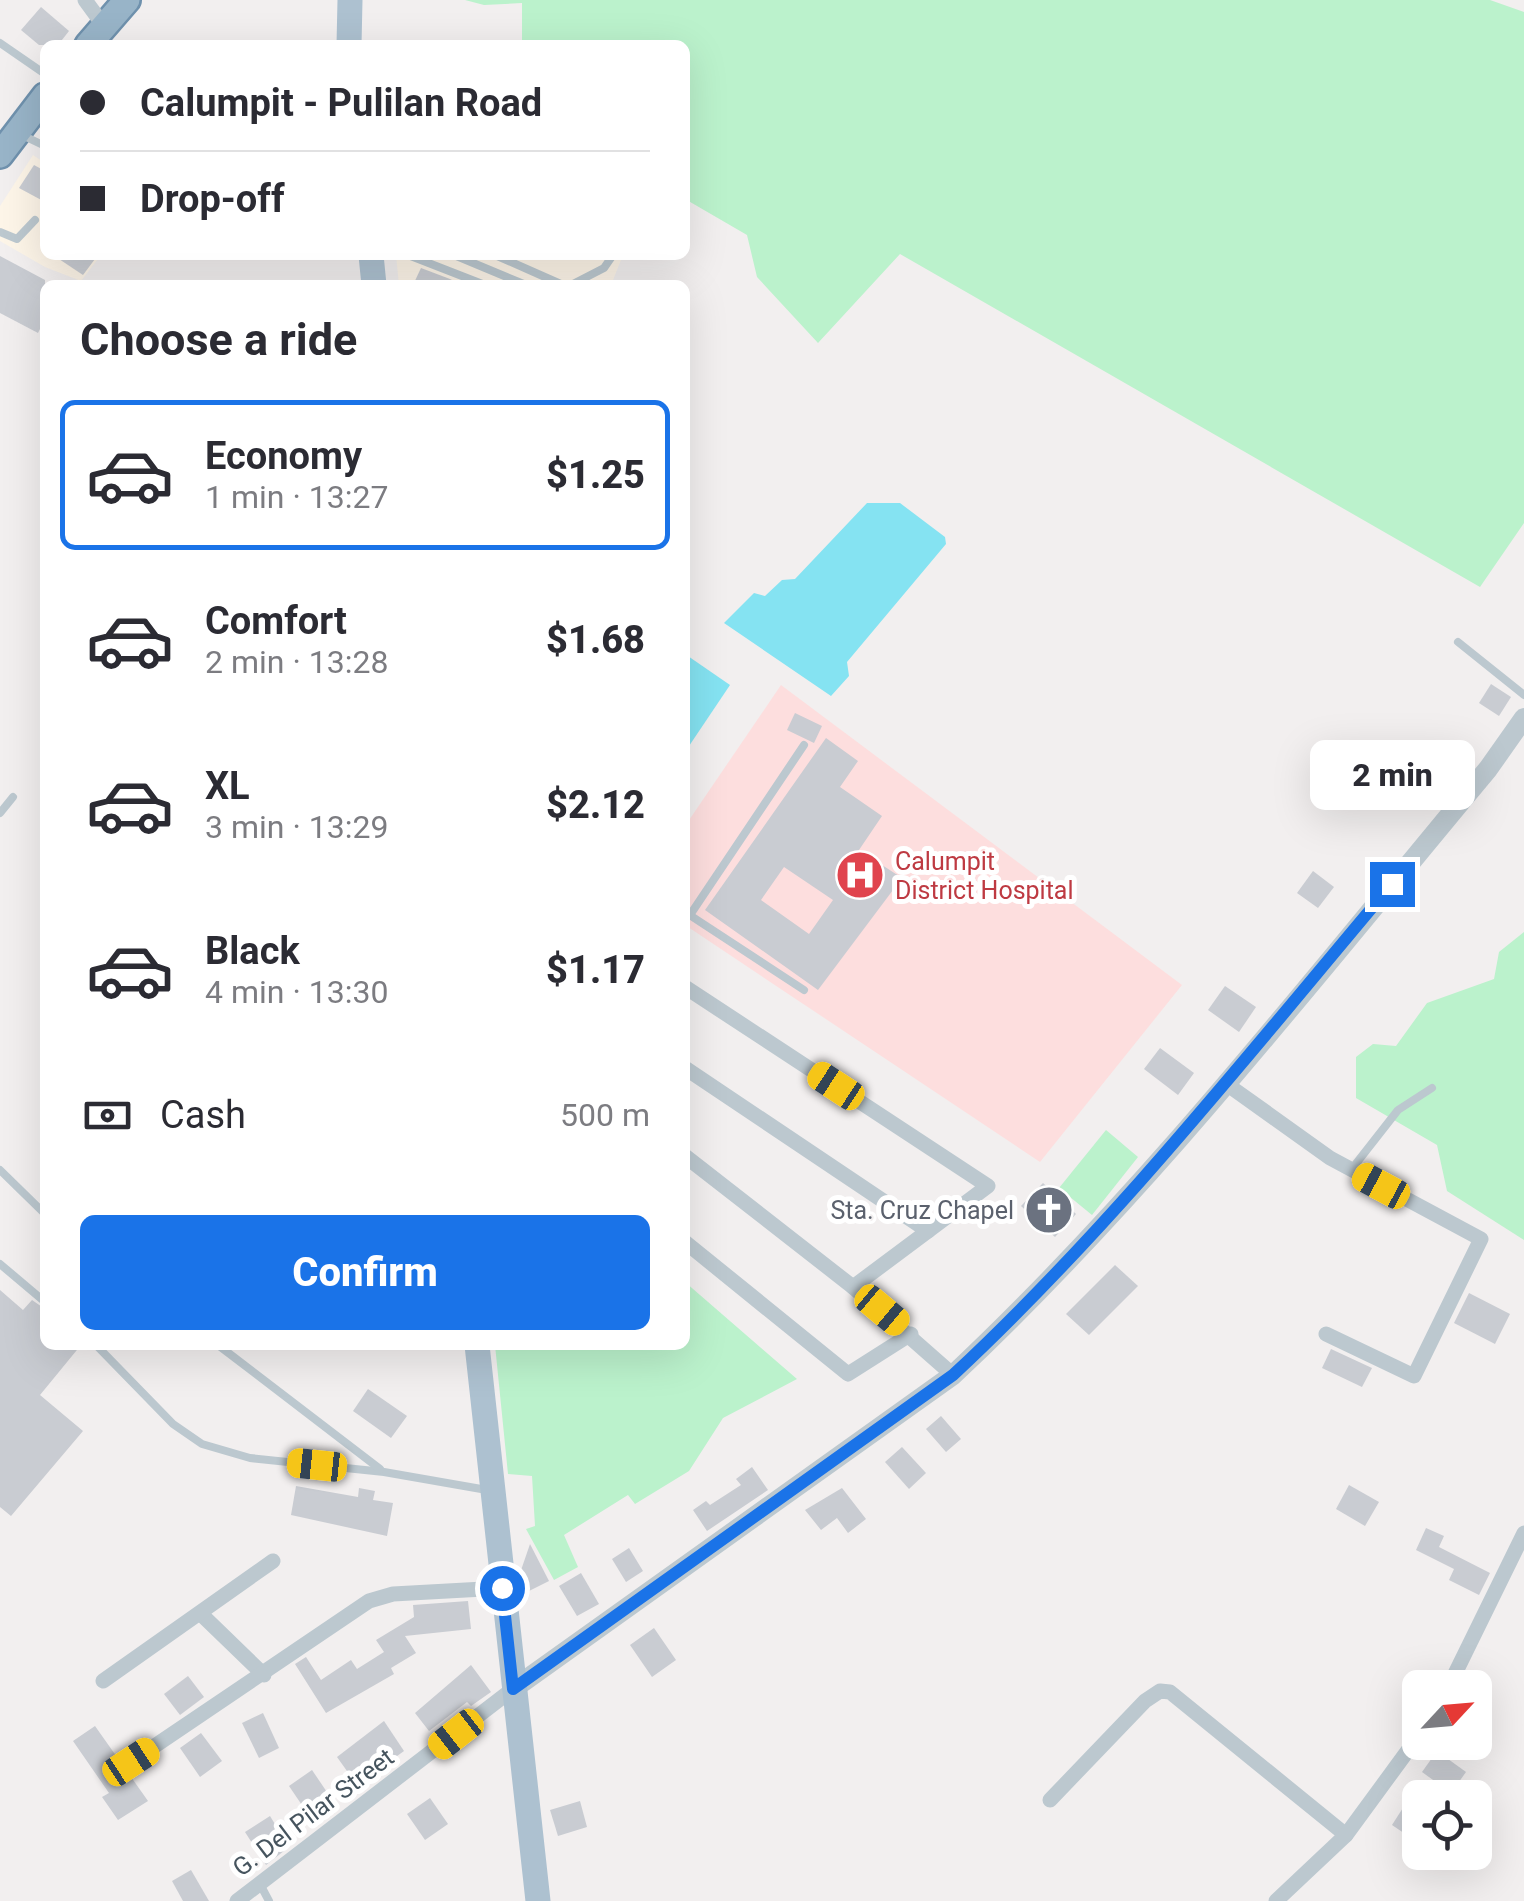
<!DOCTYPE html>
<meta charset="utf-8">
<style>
:root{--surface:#fff;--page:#f2f2f3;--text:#2b2b33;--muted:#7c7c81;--line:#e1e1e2;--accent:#1a73e8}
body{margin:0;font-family:Roboto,sans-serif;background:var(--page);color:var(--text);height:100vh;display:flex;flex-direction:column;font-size:38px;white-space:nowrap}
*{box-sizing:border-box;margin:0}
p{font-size:32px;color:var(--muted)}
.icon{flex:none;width:55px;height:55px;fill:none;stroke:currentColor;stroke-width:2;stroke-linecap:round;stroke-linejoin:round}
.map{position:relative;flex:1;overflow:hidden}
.panel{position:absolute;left:40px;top:280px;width:650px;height:1070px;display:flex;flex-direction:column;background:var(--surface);border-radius:15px;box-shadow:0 10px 40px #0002}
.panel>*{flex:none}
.guide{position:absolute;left:40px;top:40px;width:650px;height:220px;border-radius:15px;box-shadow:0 10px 40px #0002;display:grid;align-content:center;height:220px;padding:0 40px;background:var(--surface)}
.needle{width:65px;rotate:64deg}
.controls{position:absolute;left:1402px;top:1670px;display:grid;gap:20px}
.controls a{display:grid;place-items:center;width:90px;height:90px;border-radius:15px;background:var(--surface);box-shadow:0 10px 40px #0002;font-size:50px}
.end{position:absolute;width:45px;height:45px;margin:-22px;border:12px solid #1a73e8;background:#fff;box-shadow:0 0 0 5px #fff}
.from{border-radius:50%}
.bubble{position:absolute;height:70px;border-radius:15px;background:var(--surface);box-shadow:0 10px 40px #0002;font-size:32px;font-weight:800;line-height:70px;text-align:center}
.car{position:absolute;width:30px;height:60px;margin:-30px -15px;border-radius:12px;box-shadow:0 0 8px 2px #0007;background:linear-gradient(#f5c518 24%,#345 0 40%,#f5c518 0 76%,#345 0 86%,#f5c518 0)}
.guide b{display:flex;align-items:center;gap:35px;height:95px;font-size:38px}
.guide b+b{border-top:2px solid var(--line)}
.guide i{width:25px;height:25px;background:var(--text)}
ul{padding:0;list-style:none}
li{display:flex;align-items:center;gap:30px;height:150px;margin:0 20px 15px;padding:0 20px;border:5px solid transparent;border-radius:15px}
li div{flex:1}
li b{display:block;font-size:38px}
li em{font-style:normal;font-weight:800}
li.current{border-color:var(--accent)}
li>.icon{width:90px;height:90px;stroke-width:1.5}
h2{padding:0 40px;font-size:45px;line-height:120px}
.pay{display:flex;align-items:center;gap:25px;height:110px;padding:0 40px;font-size:38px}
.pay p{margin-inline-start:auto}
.cta{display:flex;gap:20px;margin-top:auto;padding:20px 40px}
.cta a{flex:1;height:115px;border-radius:15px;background:var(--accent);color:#fff;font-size:40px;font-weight:800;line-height:115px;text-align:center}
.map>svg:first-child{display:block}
</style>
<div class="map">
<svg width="1524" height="1901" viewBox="0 0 1524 1901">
<rect width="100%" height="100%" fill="#f2efef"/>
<g fill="#fdf5e8">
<path d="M33,155L45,163V255H101L81,281L45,267L0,241V206Z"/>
<path d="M396,255H623L611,285H399Z"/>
</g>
<path fill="#fddede" d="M781,685L1182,985L1040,1162L685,925V826Z"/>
<g fill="#bbf2cc">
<path d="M465,0H1490L1524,12V523L1480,587L900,254L818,343L757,277L747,235L685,199V45H522V3L484,5Z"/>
<path d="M1524,932V1240L1447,1191L1437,1145L1356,1098V1057L1373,1044L1396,1046L1427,1003L1494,979L1499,952Z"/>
<path d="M1106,1130L1138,1157L1092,1215L1059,1188Z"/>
<path d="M685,1282L797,1379L723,1418L689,1471L635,1504L628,1495L564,1535L578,1567L554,1580L526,1529L535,1526L532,1476L508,1474L495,1345H685Z"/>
</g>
<g fill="#85e3f2">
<path d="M867,503H900L945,537L946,544L847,662L849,676L831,696L724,623L754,593L765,596L782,580L795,579Z"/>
<path d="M685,654L730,685L685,752Z"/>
</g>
<g fill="#c9ccd2" fill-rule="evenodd">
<path d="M41,7L69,31L58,45H39L21,30Z"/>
<path d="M34,165L45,171V202L19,188Z"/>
<path d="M53,255H98L83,275Z"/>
<path d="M0,256L45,280V319L38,333L0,313Z"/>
<path d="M421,268L450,279L462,285H413Z"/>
<path d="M1491,684L1511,697L1499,716L1479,703Z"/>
<path d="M795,713L822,726L814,743L787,730Z"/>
<path d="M826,738L858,761L840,787L882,816L859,850L902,878L818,990L705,910ZM784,867L833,900L809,934L761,900Z"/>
<path d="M1313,871L1334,887L1318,908L1297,893Z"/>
<path d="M1225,986L1256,1007L1239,1032L1208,1010Z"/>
<path d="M1160,1048L1194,1073L1178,1095L1144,1069Z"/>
<path d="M1043,1183L1076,1214L1055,1237L1021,1206Z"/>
<path d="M1115,1265L1138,1286L1089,1335L1066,1314Z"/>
<path d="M0,1290L23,1310L32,1300L45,1309V1345H81L40,1395L83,1431L11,1516L0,1507Z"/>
<path d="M1469,1293L1510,1314L1495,1344L1454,1323Z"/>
<path d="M1331,1349L1372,1368L1362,1387L1322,1368Z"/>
<path d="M368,1389L407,1416L391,1438L353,1411Z"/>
<path d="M941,1416L961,1439L946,1452L926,1429Z"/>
<path d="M902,1447L926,1473L909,1489L885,1462Z"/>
<path d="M752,1467L768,1490L707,1531L693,1510L706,1501L710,1505L741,1485L736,1479Z"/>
<path d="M1349,1485L1379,1502L1365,1526L1336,1509Z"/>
<path d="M296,1486L358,1497L359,1488L375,1491L373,1500L393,1503L387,1536L291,1515Z"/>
<path d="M842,1488L866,1519L848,1533L837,1518L821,1530L805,1510Z"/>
<path d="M1426,1528L1444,1536L1439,1547L1490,1573L1479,1595L1449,1580L1454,1569L1416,1550Z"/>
<path d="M530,1544L549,1581L521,1595L519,1576Z"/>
<path d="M629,1548L643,1571L626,1582L612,1559Z"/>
<path d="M581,1573L599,1604L577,1616L559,1586Z"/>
<path d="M468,1601L471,1629L405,1636L416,1653L391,1668L394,1674L326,1713L295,1664L306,1657L321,1680L351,1660L357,1669L384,1652L376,1640L414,1617L413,1605Z"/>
<path d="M654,1628L676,1660L652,1677L630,1645Z"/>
<path d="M471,1665L491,1692L471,1706L467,1702L429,1731L415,1713Z"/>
<path d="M188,1676L204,1697L180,1715L164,1694Z"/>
<path d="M263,1713L279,1748L259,1758L242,1723Z"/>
<path d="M384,1721L404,1751L357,1785L337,1757Z"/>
<path d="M95,1726L148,1801L118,1820L102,1797L109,1793L73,1741Z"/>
<path d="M201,1733L222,1761L200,1777L180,1748Z"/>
<path d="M1437,1751L1466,1772L1451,1793L1422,1772Z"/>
<path d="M312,1770L333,1801L310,1817L289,1786Z"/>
<path d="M430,1798L448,1824L425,1840L407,1814Z"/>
<path d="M1408,1800L1420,1808V1844L1392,1825Z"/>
<path d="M580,1801L587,1827L558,1836L550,1810Z"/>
<path d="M270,1816L289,1847L266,1865L245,1832Z"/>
<path d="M191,1870L209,1901H183L172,1881Z"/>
</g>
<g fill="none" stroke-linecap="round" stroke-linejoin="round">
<g stroke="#6f91ad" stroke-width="30">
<g id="trunk">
<path d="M88,45L127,0"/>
<path d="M0,155L45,96"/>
</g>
</g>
<g stroke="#bcc8cf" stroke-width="8">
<path d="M0,43L45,74"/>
<path d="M22,135L45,146"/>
<path d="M0,232L17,239L35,220"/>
<path d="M408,255L485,285"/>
<path d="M454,255L526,285"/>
<path d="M495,255L563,285"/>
<path d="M571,285L604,268L613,255"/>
<path d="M1458,642L1524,695"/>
<path d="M0,813L13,797"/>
<path d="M685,912L804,990"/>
<path d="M690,915L804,745"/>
<path d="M0,1170L45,1214"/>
<path d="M1351,1170L1398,1110L1432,1088"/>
<path d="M0,1264L45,1302"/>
<path d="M96,1345L173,1424L202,1444L250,1458L384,1472L487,1490"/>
<path d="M218,1345L380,1469"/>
<path d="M261,1886L269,1901"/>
</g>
<g stroke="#bcc8cf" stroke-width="15">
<path d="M85,0L104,26"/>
<path d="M685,987L988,1186L928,1231"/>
<path d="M685,1068L928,1231L853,1287"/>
<path d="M1225,1083L1330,1158L1481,1239L1414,1376L1326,1334"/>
<path d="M685,1156L853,1287L953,1375"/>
<path d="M685,1242L848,1374L911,1334"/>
<path d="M202,1615L264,1675"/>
<path d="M103,1681L273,1561"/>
<path d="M1448,1688L1524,1533"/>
<path d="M131,1762L369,1601L393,1594L502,1588"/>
<path d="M1050,1800L1145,1701L1160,1691L1170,1692L1346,1835"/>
<path d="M237,1901L513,1689"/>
<path d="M1276,1901L1346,1835L1420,1734"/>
</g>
<path stroke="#bcc8cf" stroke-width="20" d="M513,1689L953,1375C1149,1191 1316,975 1488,769L1524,718"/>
<g stroke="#adc1d0" stroke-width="25">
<path d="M349,45L350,0"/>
<path d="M371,255L374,285"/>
<path d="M477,1345L538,1901"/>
</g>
<use href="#trunk" stroke="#98b4c8" stroke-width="25"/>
</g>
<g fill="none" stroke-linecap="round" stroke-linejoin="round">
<path stroke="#1a73e8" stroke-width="12" d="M502,1588L513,1689L953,1375C1114,1225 1251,1051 1392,884"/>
</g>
<defs>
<g id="hospital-disc" transform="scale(2.5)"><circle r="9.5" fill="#e0444e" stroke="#fff"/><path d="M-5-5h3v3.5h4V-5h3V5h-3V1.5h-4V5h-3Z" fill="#fff"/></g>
<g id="church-disc" transform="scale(2.5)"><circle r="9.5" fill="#6b7280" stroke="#fff"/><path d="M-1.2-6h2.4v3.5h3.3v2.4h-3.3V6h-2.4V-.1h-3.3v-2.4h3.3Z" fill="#fff"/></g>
</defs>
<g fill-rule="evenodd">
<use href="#hospital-disc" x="860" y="875"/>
<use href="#church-disc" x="1049" y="1210"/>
</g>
<g text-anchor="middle" stroke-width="10" stroke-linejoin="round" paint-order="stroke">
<g font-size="25" fill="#be3a42" stroke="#fff" text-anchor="start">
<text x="895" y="870">Calumpit<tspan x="895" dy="29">District Hospital</tspan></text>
</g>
<g font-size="25" fill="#5b616d" stroke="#fff" text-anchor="end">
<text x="1014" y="1219">Sta. Cruz Chapel</text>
</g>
<g font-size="25" fill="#46545e" stroke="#fff">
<text transform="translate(313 1812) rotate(-37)" y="9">G. Del Pilar Street</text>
</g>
</g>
</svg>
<div class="controls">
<a><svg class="needle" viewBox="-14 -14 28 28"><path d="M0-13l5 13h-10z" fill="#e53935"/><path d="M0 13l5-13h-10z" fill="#7c7c81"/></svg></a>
<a><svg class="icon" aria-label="locate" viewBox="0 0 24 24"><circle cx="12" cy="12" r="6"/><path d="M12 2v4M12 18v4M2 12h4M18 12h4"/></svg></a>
</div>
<i class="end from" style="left:502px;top:1588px"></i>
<i class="end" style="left:1392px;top:884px"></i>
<div class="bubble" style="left:1310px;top:740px;width:165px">2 min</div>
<i class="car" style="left:836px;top:1086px;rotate:303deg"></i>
<i class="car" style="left:1381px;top:1186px;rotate:298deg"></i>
<i class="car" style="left:882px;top:1310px;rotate:130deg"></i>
<i class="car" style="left:317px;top:1465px;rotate:276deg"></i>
<i class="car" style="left:456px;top:1734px;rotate:232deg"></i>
<i class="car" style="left:131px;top:1762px;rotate:57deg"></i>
<div class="guide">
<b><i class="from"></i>Calumpit - Pulilan Road</b>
<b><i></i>Drop-off</b>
</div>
<section class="panel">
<h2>Choose a ride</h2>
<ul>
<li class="current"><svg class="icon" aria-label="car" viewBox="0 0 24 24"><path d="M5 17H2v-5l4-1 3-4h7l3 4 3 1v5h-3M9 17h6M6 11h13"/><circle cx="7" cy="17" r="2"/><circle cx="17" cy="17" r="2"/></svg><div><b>Economy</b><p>1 min · 13:27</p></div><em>$1.25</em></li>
<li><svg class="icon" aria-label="car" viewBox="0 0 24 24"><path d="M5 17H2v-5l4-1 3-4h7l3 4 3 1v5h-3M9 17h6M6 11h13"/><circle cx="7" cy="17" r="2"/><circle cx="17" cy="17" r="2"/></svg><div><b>Comfort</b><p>2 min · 13:28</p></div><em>$1.68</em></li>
<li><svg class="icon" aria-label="car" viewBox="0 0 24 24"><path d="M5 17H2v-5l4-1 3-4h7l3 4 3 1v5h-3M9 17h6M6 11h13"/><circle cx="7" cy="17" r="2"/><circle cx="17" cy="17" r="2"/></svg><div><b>XL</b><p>3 min · 13:29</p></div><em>$2.12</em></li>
<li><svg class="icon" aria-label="car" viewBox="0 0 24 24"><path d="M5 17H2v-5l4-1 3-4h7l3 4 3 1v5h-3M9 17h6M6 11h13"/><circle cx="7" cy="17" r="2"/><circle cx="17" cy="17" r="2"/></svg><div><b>Black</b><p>4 min · 13:30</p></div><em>$1.17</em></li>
</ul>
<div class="pay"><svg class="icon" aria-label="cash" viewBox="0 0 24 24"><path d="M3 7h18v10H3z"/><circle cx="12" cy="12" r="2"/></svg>Cash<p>500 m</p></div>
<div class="cta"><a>Confirm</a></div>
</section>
</div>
